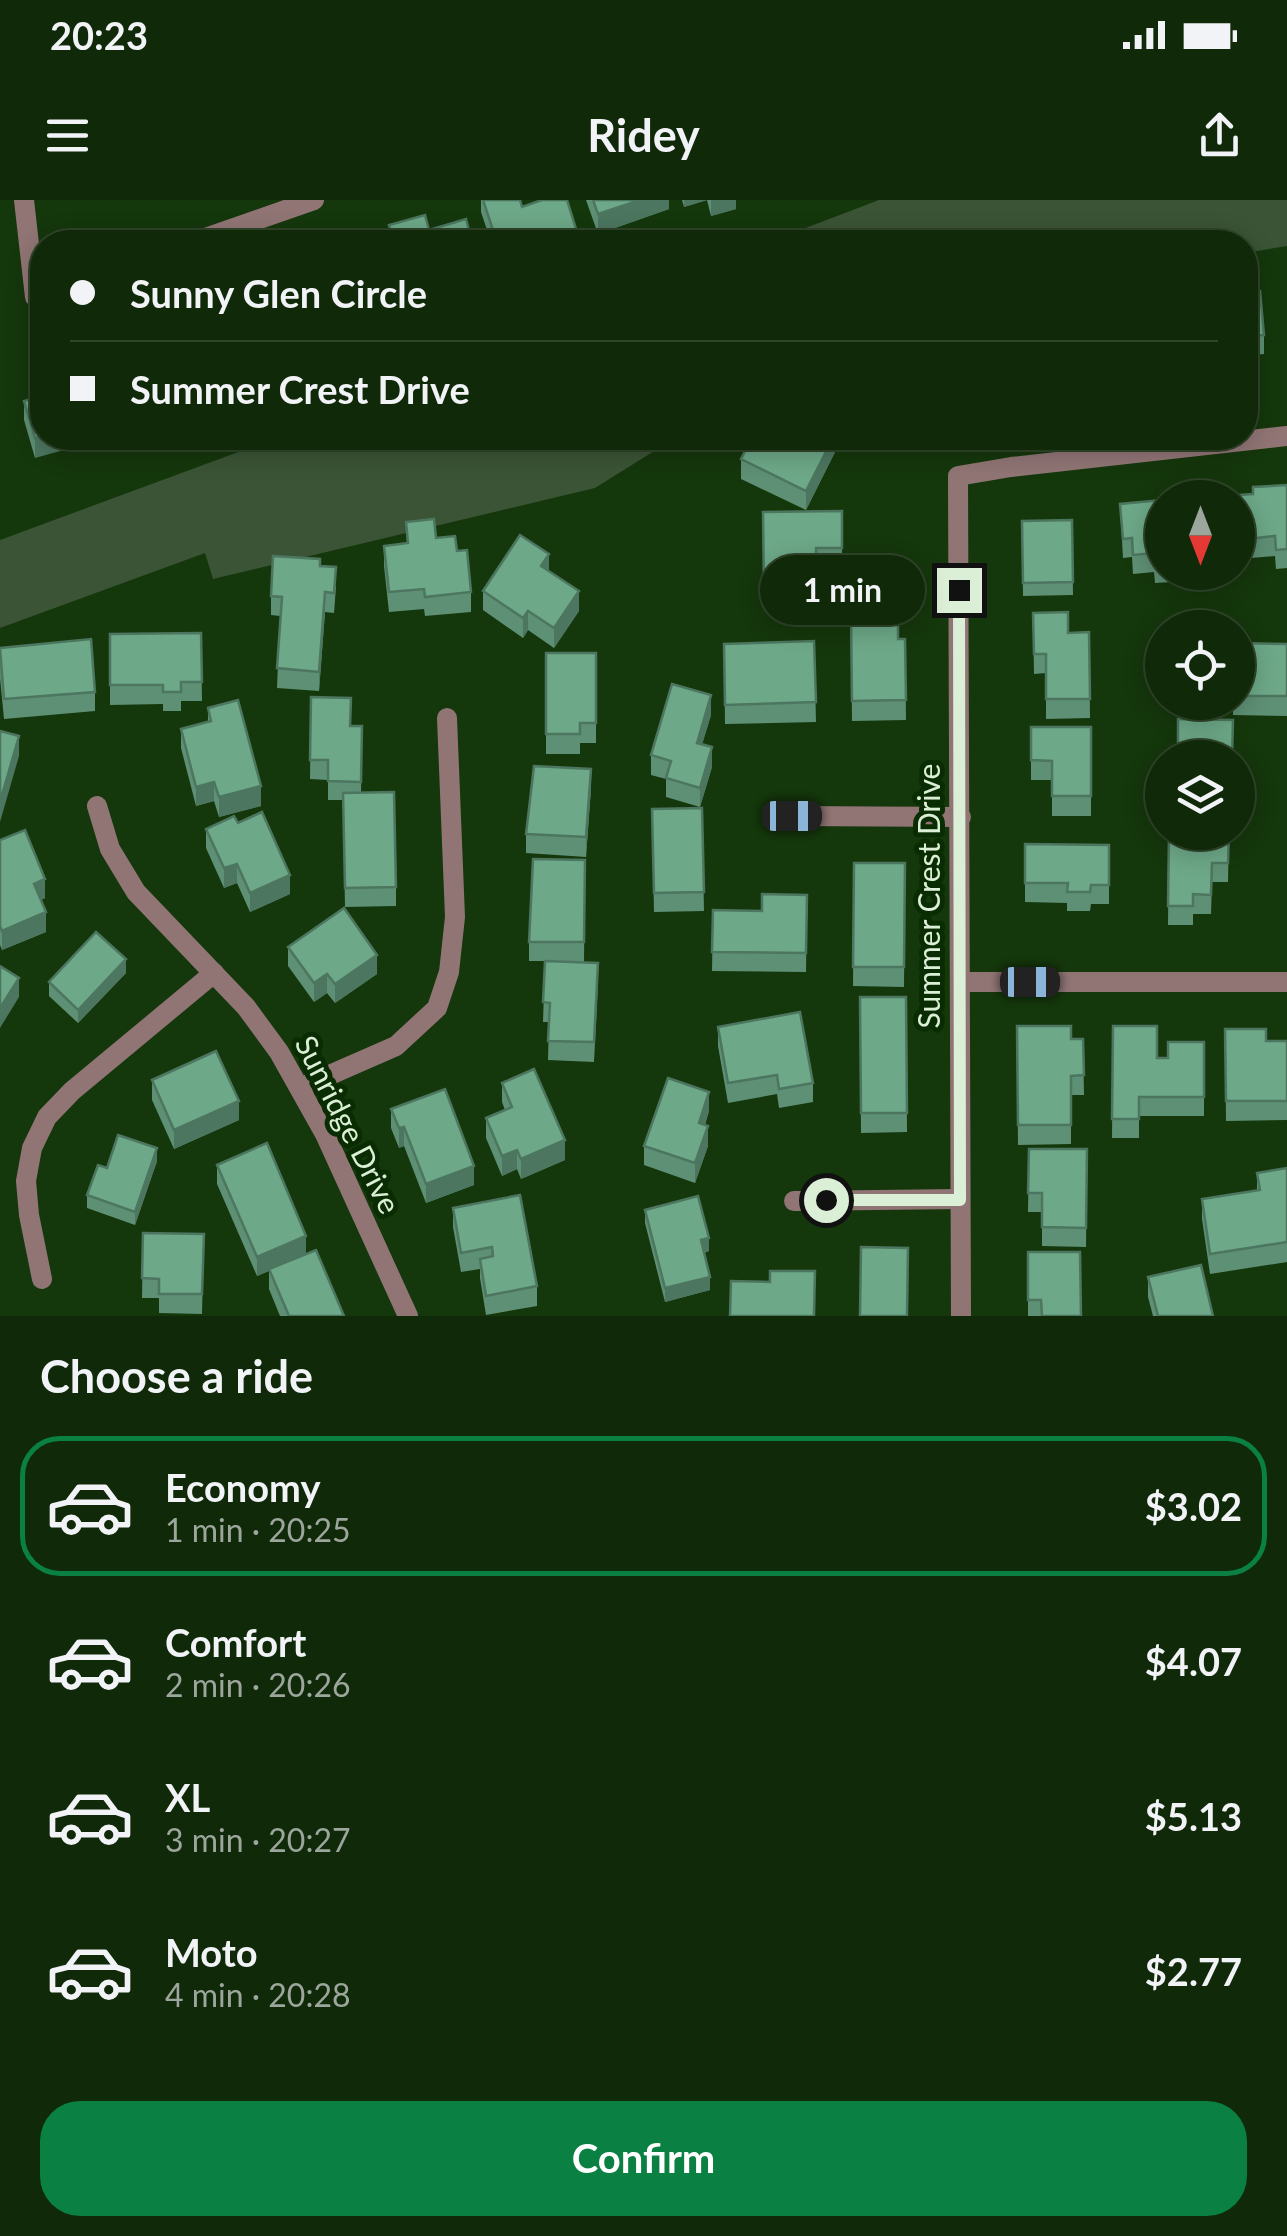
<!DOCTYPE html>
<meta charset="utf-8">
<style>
:root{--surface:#102909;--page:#193112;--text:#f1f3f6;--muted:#9ca69c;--line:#30452a;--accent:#0b8043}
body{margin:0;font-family:Lato,sans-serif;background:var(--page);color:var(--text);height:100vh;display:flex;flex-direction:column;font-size:38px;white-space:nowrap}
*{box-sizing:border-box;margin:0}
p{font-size:32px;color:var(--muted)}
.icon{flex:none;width:55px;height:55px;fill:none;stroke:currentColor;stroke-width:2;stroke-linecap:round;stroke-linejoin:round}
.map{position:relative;height:1116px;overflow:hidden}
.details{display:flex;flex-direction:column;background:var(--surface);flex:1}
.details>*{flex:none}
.banner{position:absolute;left:30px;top:30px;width:1228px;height:220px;border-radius:40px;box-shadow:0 5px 25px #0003,0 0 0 2px var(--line);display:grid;align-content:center;height:220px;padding:0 40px;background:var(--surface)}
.needle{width:65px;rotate:180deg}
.tools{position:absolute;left:1145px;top:280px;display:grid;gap:20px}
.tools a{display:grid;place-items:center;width:110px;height:110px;border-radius:50%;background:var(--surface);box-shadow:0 5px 25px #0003,0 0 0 2px var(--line);font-size:50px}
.end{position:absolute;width:45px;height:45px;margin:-22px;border:12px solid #dbefd6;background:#111;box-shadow:0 0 0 5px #111}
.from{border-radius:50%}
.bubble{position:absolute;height:70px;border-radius:35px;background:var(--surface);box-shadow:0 5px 25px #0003,0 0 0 2px var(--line);font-size:32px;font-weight:700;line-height:70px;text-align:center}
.car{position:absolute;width:30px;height:60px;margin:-30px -15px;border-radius:12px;box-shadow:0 0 8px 2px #0007;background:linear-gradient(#222 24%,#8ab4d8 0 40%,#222 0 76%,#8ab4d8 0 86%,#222 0)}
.banner b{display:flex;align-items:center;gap:35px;height:95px;font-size:38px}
.banner b+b{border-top:2px solid var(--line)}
.banner i{width:25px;height:25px;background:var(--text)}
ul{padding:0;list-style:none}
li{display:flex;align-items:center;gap:30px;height:140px;margin:0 20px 15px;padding:0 20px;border:5px solid transparent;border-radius:40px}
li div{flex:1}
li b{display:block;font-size:38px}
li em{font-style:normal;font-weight:700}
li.current{border-color:var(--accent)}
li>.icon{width:90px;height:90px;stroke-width:1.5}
h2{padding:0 40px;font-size:45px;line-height:120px}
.primary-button{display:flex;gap:20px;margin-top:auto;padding:20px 40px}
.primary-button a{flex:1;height:115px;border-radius:40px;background:var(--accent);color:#fff;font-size:40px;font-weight:700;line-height:115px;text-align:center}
.status{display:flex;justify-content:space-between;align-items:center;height:70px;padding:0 50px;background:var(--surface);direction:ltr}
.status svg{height:28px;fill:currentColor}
header{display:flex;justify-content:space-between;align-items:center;height:130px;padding:0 40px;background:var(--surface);font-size:45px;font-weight:700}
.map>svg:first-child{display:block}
</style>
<div class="status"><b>20:23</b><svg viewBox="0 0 49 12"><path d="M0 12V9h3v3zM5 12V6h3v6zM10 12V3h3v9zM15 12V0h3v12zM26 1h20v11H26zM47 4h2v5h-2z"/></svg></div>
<header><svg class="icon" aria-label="menu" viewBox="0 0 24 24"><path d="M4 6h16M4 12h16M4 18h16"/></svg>Ridey<svg class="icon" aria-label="share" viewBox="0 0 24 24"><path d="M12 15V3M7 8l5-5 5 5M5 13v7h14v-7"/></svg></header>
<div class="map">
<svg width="1287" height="1116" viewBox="0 0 1287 1116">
<rect width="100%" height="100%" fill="#15370c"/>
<g fill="#3b5435">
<path d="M879,0H1287V46L1245,53V42H769Z"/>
<path d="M276,238H675L595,288L213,379L205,353L0,428V340Z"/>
</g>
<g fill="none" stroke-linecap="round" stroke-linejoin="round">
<g stroke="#917575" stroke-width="20">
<path d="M24,0L35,97L42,94"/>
<path d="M194,42L314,0"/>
<path d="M97,606L110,649L136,692L246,807L279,852L325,934L408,1116"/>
<path d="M792,616L961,617"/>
<path d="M961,782H1287"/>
<path d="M300,888L396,846L437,808L449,772L455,717L447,518"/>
<path d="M794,1001L960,999"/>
<path d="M42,1079L29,1015L26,981L32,948L47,917L72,891L214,773"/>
<path d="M961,1116L958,276L1011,267L1287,236"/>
</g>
</g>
<g fill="#5e9075">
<path d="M481,0H520L522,7L576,42H491L481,12Z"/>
<path d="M586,0H669V9L598,34Z"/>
<path d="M682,0H736V9L711,16L707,0L684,7Z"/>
<path d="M1245,92L1264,135V154L1245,156V181Z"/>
<path d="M42,196L35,258L24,220V201Z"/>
<path d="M782,238H842L806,310L741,279V259Z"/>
<path d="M1287,285V368L1276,369L1275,356L1238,359V298Z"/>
<path d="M1162,300V372H1187V381L1155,383L1154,372L1133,374L1132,357L1123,358L1120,304Z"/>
<path d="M842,311V367H816V410L764,411L763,312Z"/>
<path d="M1072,320L1073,395L1023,396L1022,321Z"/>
<path d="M406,322L457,351L471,392V412L425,416L424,409L389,412L384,366V346L407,344Z"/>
<path d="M320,366L336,387L334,413L325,412L319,491L277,488L280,416L271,415V396Z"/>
<path d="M549,371L579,411L554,448L528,430L523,438L483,410V391Z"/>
<path d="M851,412L898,439H905L906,520L852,521Z"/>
<path d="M1033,413L1068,433L1089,432L1090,518L1046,519V473L1034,474Z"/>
<path d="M201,433L202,501H181V511H163V504L110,505V434Z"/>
<path d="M814,441L816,522L725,524L724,444Z"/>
<path d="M1238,443L1287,444V516L1233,515V502H1238Z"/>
<path d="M0,448L95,492V511L4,519L0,478Z"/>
<path d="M546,453H596V543H580V554H546Z"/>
<path d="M311,497L351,526H362L361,592L396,687V706L345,707L343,600H328V580L310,579Z"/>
<path d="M208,508L261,606L219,617L214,601L196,606L181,548V529L208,522Z"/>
<path d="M711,515L702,544L712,567L700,607L666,597V579L651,575V555Z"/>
<path d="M1031,527H1091V616H1052V580H1031Z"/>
<path d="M591,588L586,657L526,653V634Z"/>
<path d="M702,608L704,711L654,712L652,609Z"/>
<path d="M238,623L290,694L250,712L237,683L224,688L206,648V629Z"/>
<path d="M1169,632H1229L1228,682H1212L1211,714H1193V725H1168Z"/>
<path d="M0,640L45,698L41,700L46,732L2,750L0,745Z"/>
<path d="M1025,644L1109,645V704H1091L1090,711H1067V703L1025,702Z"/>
<path d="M585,660L584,762L598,782L594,862L548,860L549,822H543L545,761H529V742Z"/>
<path d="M854,663H905L904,787L853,786Z"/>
<path d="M807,695L806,772L712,771L713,710L762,711Z"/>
<path d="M288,747L377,774L335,803L327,793L314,802L288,766Z"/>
<path d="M126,773L78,823L49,796V782Z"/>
<path d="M860,797H906L907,932L861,933Z"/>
<path d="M1017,826L1071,839H1083L1084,895H1071V944L1018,945Z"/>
<path d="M1113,826L1157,858H1168L1204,842V916H1139V938H1112Z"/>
<path d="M718,827L813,883V902L779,908L777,894L728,903L718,846Z"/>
<path d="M1225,829L1266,841H1287V920L1226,921Z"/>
<path d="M152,880L239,920L174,949L152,900Z"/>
<path d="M502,883L565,960L521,979L517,969L502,976L486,938V918L505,910L502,902Z"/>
<path d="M391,909L474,985L426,1003L404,946L399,948L391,928Z"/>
<path d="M709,911L705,925L708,946L695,983L644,965V946Z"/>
<path d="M1029,949H1087L1086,1047L1042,1046V1012H1028Z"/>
<path d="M157,961L135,1025L87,1008V995L107,968Z"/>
<path d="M217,965L306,1054L344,1116H280L269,1089V1071L257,1076L217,984Z"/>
<path d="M1287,968V1062L1210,1074L1202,1019V999L1257,991V973Z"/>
<path d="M453,1008L537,1086V1106L486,1115L480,1078V1069L461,1072L453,1027Z"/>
<path d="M645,1010L709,1051L704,1053L710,1090L665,1102L645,1023Z"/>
<path d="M143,1033L204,1034L202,1114L159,1113V1098H142Z"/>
<path d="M1028,1052L1081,1116H1028Z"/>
<path d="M1148,1077L1213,1116H1153L1148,1097Z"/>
</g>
<g fill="#4c765f">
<path d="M640,0H669V9L598,34V14Z"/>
<path d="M684,0H707L684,7Z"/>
<path d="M711,0H736V9L711,16Z"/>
<path d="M576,29V42H533Z"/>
<path d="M42,236V238H107L35,258V238Z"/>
<path d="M833,238H842L806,310V291Z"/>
<path d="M549,354V373L541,366Z"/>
<path d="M579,391V411L554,448V428Z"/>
<path d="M325,392V412L319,491V472Z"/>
<path d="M528,411V430L523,438V418Z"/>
<path d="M711,495V515L697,562V543Z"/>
<path d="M19,536V556L0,622V602Z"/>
<path d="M712,547V567L700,607V588Z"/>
<path d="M591,569V588L586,657V637Z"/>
<path d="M214,582V601L196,606V587Z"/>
<path d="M261,586V606L219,617V597Z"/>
<path d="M237,664V683L224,688V668Z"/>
<path d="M290,675V694L250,712V693Z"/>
<path d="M45,679V698L34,703V684Z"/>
<path d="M46,712V732L2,750V731Z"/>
<path d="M377,755V774L335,803V784Z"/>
<path d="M126,759V773L78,823V810Z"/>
<path d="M327,774V793L314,802V783Z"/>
<path d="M19,778V797L0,828V808Z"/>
<path d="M709,892V911L699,942V923Z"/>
<path d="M239,901V920L174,949V930Z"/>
<path d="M708,926V946L695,983V963Z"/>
<path d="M404,927V946L399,948V928Z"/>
<path d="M565,940V960L521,979V959Z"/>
<path d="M157,948V961L135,1025V1012Z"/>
<path d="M517,950V969L502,976V956Z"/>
<path d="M474,966V985L426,1003V984Z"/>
<path d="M306,1036V1055L257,1076V1057Z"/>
<path d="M709,1038V1051L701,1053V1040Z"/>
<path d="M710,1077V1090L665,1102V1088Z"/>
</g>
<g fill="#6da888" stroke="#4c765f" stroke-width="2.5">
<path d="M483,0H520L522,7L542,0H567L576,29L533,42H497Z"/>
<path d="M593,0H640L598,14Z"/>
<path d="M425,15L429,30L466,19L472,42H394L389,25Z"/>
<path d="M1260,91L1264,135L1245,136V92Z"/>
<path d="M42,196V236L35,238L24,201Z"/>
<path d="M752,238H833L806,291L741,259Z"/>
<path d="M1287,285V349L1276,350L1275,336L1238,340V298H1225V296L1253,294V287Z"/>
<path d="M1162,300V363L1155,364L1154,353L1133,355L1132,338L1123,339L1120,304Z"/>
<path d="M842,311V348H816V391H764L763,312Z"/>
<path d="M434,319L436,338L455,336L457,351L467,350L471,392L425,397L424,389L389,392L384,346L408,343L406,322Z"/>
<path d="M1072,320L1073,382L1023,383L1022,321Z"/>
<path d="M520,335L549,354L541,366L579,391L554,428L528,411L523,418L483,391Z"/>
<path d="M273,356L320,359V366L336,367L334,393L325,392L319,472L277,468L282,397L271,396Z"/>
<path d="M898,411V439H905L906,500L852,501L851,412Z"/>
<path d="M1068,412V433L1089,432L1090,499H1046V454H1034L1033,413Z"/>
<path d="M201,433L202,482H181V492H163V485H110V434Z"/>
<path d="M91,439L95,492L4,499L0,448Z"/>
<path d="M814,441L816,502L725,505L724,444Z"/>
<path d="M1238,443L1287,444V496H1238Z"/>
<path d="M546,453H596V523H580V534H546Z"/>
<path d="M672,484L711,495L697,543L712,547L700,588L666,578L671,561L651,555Z"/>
<path d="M311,497L351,498L350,526H362L361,582L328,581V560H310Z"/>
<path d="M238,500L261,586L219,597L214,582L196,587L181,529L211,521L208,508Z"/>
<path d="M1178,519L1233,520L1232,558H1178Z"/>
<path d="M1031,527H1091V596H1052V561L1031,560Z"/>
<path d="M0,531L19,536L0,602Z"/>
<path d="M534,566L591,569L586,637L526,634Z"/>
<path d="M394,592L396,687L345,688L343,593Z"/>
<path d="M702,608L704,692L654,693L652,609Z"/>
<path d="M262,612L290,675L250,693L237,664L224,668L206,629L234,616L238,623Z"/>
<path d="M25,630L45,679L34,684L46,712L2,731L0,726V640Z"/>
<path d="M1169,632H1229L1228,663H1212L1211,695L1193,694V706H1168Z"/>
<path d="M1025,644L1109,645V685H1091L1090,692H1067L1068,683H1025Z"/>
<path d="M533,659L585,660L584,742H529Z"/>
<path d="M854,663H905L904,767H853Z"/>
<path d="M762,694L807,695L806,753L712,752L713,710L762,711Z"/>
<path d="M344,708L377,755L335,784L327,774L314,783L288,747Z"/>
<path d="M96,732L126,759L78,810L49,782Z"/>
<path d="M545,761L598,763L594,842L548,841L550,803L543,802Z"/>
<path d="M0,766L19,778L0,808Z"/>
<path d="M860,797H906L907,913H861Z"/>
<path d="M800,812L813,883L779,889L777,875L728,883L718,827Z"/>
<path d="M1017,826H1071V839H1083L1084,875L1071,876V925H1018Z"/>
<path d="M1113,826H1157V858H1168V842H1204V897H1139V919H1112Z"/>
<path d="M1225,829H1266V841H1287V901H1226Z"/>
<path d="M216,851L239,901L174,930L152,880Z"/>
<path d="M534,869L565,940L521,959L517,950L502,956L486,918L512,907L502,883Z"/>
<path d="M668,878L709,892L699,923L708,926L695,963L644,946Z"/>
<path d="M445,889L474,966L426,984L404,927L399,928L391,909Z"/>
<path d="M118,935L157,948L135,1012L87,995L98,965L107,968Z"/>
<path d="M267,943L306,1036L257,1057L217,965Z"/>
<path d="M1029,949H1087L1086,1028L1042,1027V993H1028Z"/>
<path d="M1287,968V1042L1210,1054L1202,999L1260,990L1257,973Z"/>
<path d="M520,995L537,1086L486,1096L480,1059L493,1056L492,1047L461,1053L453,1008Z"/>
<path d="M698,996L709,1038L701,1040L710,1077L665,1088L645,1010Z"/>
<path d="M143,1033L204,1034L202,1094H159V1079L142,1078Z"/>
<path d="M861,1047L908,1048L907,1116H860Z"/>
<path d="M316,1050L344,1116H289L269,1069Z"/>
<path d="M1028,1052H1080L1081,1116H1042L1041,1100H1028Z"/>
<path d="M1201,1065L1213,1116H1158L1148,1077Z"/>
<path d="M770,1071H815L814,1116H730L731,1081L770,1082Z"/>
</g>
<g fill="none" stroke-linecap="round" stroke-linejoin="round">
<path stroke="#dbefd6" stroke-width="12" d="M826,1000H960L959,390"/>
</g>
<g text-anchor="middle" stroke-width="10" stroke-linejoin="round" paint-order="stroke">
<g font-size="30" fill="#dbefd6" stroke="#0a2c02">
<text transform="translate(930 696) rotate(-90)" y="10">Summer Crest Drive</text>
<text transform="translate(347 925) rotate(63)" y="10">Sunridge Drive</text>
</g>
</g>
</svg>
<div class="tools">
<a><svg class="needle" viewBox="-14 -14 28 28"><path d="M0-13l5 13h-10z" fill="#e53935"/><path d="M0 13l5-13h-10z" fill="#9ca69c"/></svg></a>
<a><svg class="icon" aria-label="locate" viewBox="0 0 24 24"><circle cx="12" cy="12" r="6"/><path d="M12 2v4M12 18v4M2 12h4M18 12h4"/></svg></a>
<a><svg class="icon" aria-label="layers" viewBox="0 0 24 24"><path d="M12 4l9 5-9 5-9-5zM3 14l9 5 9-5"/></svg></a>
</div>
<i class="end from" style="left:826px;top:1000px"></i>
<i class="end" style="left:959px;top:390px"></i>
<div class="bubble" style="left:760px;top:355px;width:165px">1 min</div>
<i class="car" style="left:792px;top:616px;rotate:90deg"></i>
<i class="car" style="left:1030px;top:782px;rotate:90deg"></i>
<div class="banner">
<b><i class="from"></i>Sunny Glen Circle</b>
<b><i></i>Summer Crest Drive</b>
</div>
</div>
<section class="details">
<h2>Choose a ride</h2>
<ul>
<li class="current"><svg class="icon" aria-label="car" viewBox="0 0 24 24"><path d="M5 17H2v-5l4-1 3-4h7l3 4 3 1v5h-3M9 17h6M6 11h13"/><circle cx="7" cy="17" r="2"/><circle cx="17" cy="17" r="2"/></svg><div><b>Economy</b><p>1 min · 20:25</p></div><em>$3.02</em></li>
<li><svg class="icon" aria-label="car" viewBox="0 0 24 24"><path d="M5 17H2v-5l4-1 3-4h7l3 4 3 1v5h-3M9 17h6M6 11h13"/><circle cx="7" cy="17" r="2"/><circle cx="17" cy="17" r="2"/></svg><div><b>Comfort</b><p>2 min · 20:26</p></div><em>$4.07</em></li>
<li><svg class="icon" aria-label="car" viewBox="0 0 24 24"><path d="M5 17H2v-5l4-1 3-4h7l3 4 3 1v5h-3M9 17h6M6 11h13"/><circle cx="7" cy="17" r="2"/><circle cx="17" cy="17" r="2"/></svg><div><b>XL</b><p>3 min · 20:27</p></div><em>$5.13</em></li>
<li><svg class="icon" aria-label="car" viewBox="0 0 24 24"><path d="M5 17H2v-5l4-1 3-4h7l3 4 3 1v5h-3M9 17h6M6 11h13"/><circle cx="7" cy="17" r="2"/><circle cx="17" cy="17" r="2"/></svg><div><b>Moto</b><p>4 min · 20:28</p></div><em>$2.77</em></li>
</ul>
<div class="primary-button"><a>Confirm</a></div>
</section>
